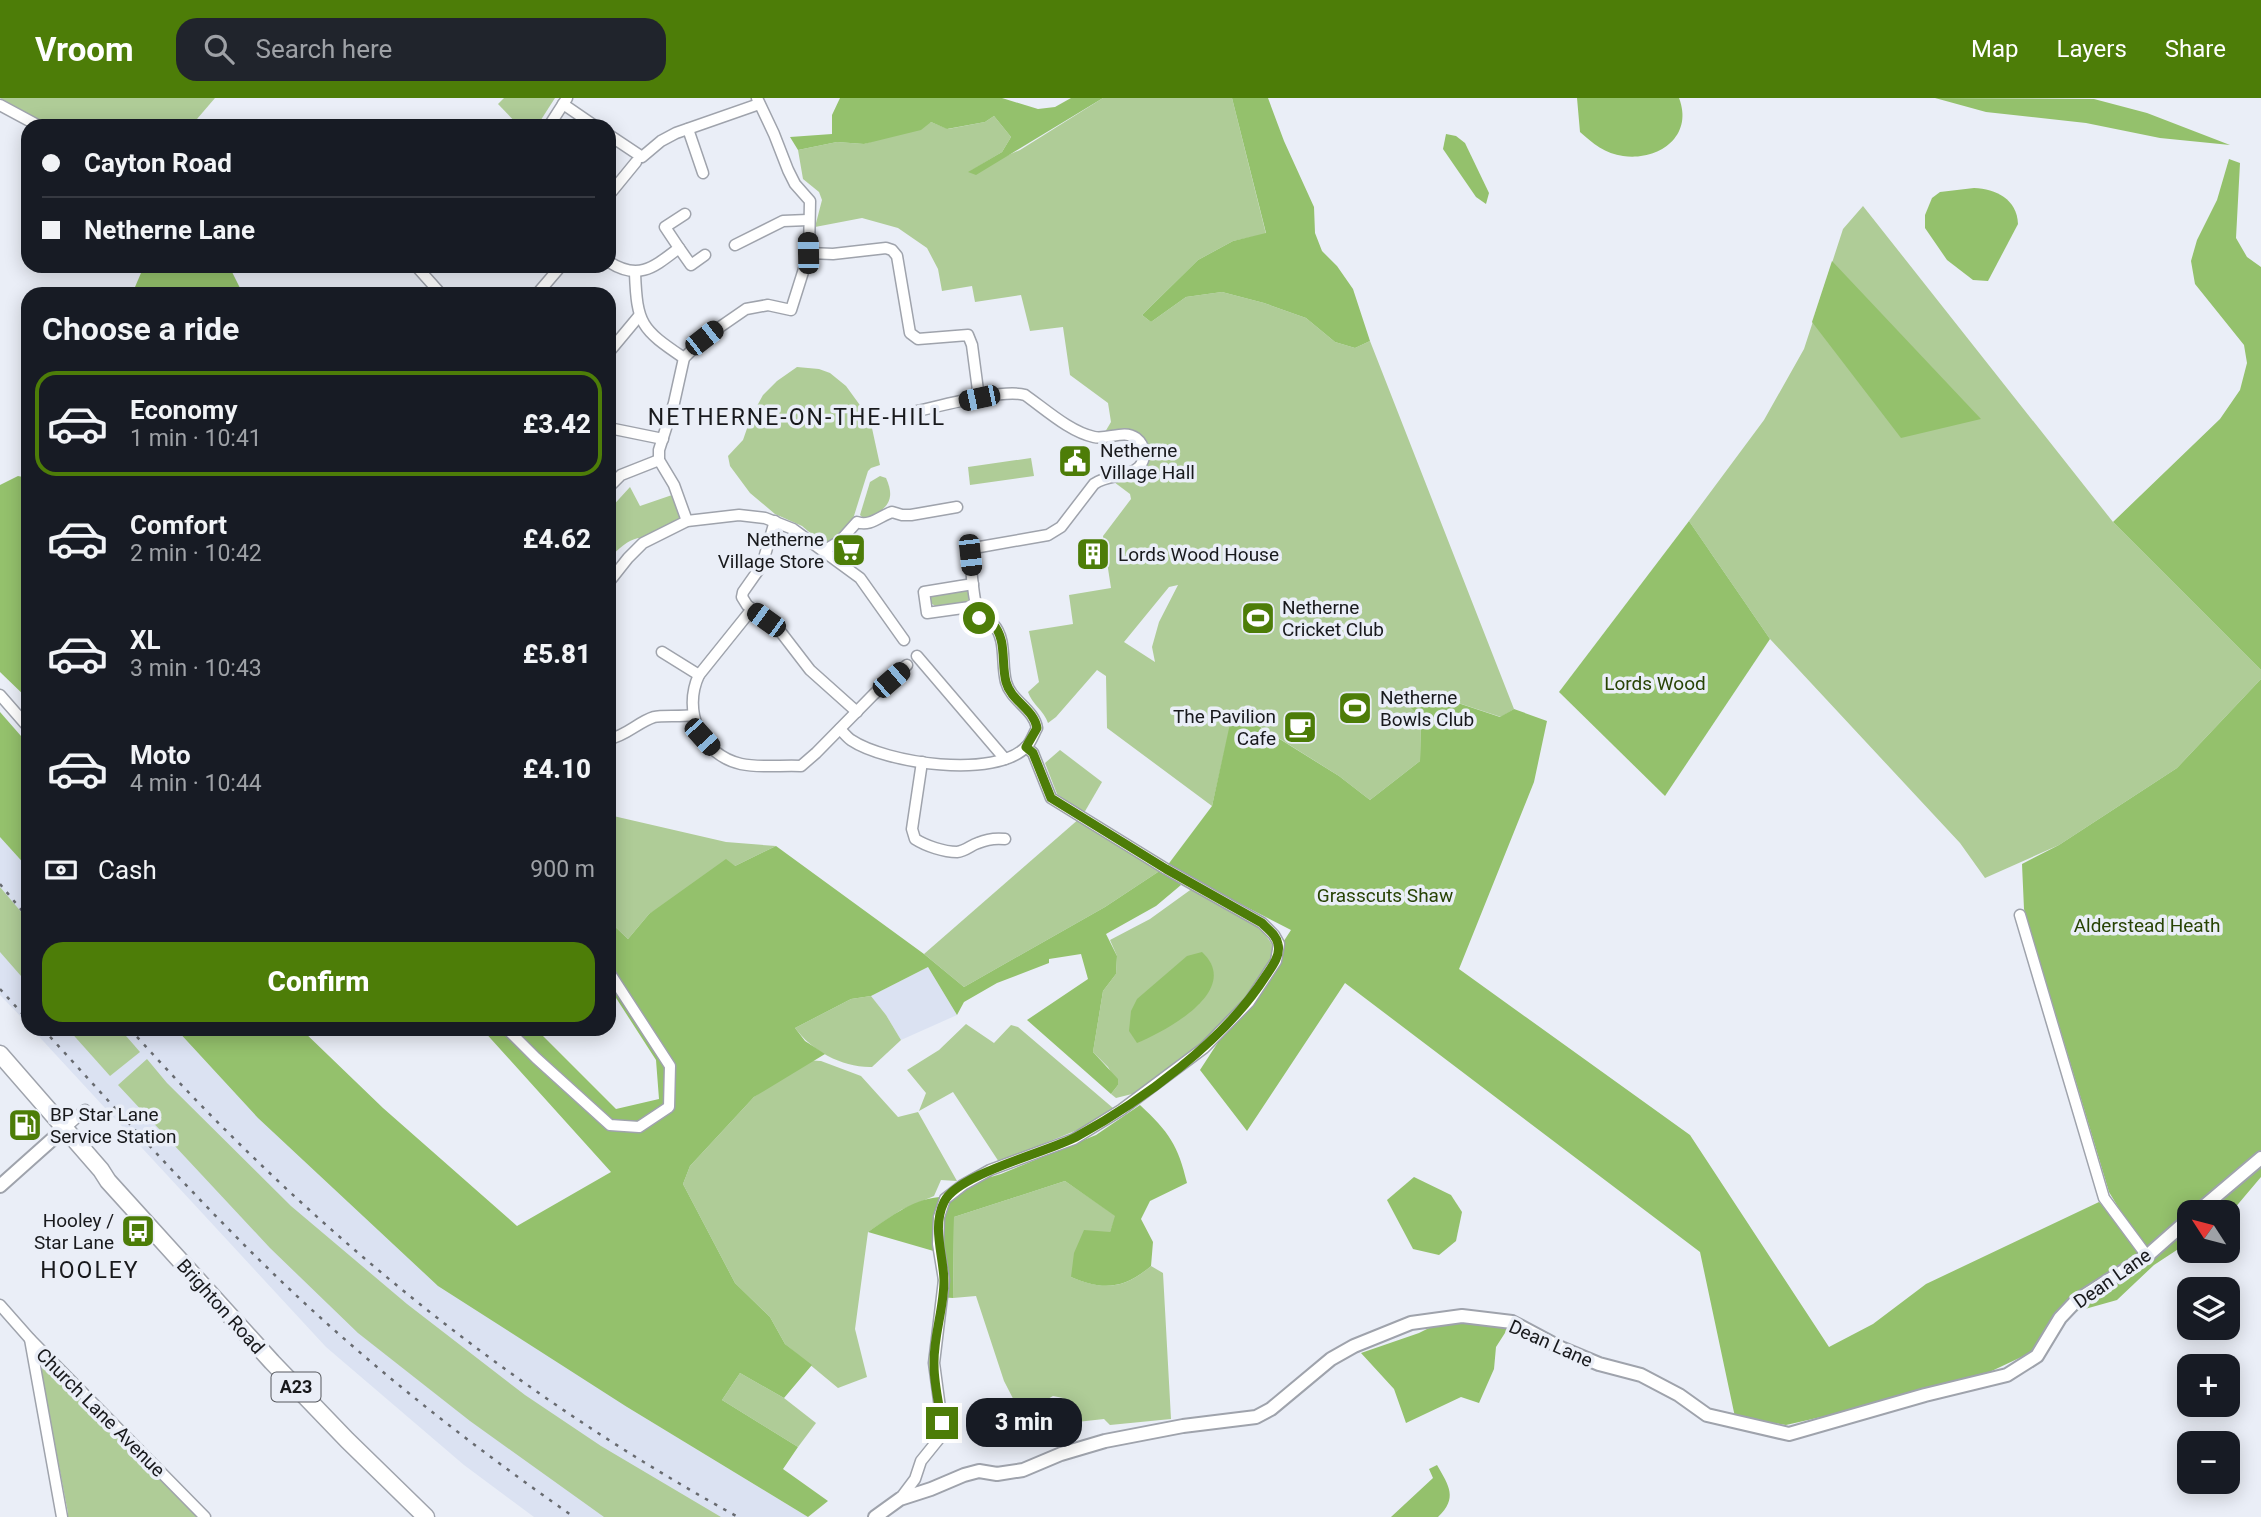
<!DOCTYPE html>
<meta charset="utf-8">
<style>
:root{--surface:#171b24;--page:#20242c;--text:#f1f3f6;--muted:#9ea1a6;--line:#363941;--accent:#4d7d08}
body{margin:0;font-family:Roboto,sans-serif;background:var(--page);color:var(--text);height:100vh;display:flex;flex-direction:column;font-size:26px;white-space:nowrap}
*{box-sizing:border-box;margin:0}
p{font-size:23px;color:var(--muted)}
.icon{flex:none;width:38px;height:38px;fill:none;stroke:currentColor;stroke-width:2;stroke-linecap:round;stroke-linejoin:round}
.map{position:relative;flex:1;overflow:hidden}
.side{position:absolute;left:21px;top:189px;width:595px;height:749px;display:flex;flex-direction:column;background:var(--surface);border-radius:21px;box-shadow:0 4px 18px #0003}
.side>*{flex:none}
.guide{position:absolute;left:21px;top:21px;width:595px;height:154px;border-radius:21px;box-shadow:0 4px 18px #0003;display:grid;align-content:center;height:154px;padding:0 21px;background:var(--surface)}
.needle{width:46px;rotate:306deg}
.fabs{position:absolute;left:2177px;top:1102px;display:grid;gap:14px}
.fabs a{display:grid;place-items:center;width:63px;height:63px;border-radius:14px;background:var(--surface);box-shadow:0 4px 18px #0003;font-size:35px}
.end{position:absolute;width:32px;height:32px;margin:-16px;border:9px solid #4d7d08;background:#fff;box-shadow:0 0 0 4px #fff}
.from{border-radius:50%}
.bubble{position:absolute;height:49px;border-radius:21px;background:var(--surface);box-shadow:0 4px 18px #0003;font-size:23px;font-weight:800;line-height:49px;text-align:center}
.car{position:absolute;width:21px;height:42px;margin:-21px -10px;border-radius:9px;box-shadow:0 0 5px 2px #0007;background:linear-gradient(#222 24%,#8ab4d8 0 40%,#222 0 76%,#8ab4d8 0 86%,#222 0)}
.guide b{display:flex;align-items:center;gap:24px;height:66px;font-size:26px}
.guide b+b{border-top:2px solid var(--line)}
.guide i{width:18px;height:18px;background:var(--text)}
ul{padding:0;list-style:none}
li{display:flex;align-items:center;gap:21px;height:105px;margin:0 14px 10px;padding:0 7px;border:4px solid transparent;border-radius:21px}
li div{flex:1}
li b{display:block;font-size:26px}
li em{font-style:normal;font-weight:800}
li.active{border-color:var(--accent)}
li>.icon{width:63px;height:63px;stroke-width:1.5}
h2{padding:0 21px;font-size:32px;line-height:84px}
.pay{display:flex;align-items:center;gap:18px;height:77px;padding:0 21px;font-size:26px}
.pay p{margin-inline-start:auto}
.cta{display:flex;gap:14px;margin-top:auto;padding:14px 21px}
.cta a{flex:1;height:80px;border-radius:21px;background:var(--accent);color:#fff;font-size:28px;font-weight:800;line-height:80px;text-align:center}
header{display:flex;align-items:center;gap:42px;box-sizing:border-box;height:98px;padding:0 35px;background:var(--accent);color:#fff}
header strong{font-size:33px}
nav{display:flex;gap:38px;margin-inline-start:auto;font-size:24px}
.search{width:490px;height:63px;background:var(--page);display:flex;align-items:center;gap:18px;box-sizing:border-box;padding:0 24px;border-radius:21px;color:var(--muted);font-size:26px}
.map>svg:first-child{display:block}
</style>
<header>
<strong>Vroom</strong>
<div class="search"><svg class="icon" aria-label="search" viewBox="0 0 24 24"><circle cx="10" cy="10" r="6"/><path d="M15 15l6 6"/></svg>Search here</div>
<nav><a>Map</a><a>Layers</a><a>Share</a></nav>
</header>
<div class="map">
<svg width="2261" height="1419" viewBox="0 0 2261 1419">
<rect width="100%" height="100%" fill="#eaeef7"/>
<g fill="#dbe2f2">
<path d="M0,712L28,744V926L0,897Z"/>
<path d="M928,869L957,917L901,942L886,917L871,898Z"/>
<path d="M32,931H191L627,1309L808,1419H534L464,1367L326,1249Z"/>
</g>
<g fill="#afcc97" fill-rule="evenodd">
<path d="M0,0H215L191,28H50Z"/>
<path d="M504,0H555L537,28H519L498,6Z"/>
<path d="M1103,0H1232L1266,136L1233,143L1198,162L1142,217L1151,224L1186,199L1222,194L1264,205L1306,220L1335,244L1355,250L1370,243L1514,611L1501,619L1431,596L1394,594L1421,620L1420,663L1370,702L1339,678L1234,612L1212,708L1107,630L1106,578L1097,572L1056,619L1048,625C1044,613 1032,606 1028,594L1039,584L1029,533L1073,526L1069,497L1111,490L1103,438L1131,401L1130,396L1114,384C1122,382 1134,381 1141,375C1157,361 1148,335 1128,331C1120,330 1112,332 1105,334L1111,324L1108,305L1070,277L1063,229L1030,233L1021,197L975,204L972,188L942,193L938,171L927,150L898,130L862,120L815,129L822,102L819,94L803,81L798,52L837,44L864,46L931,24L948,31L985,24L994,18L1011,39L1002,54L969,74L1020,52ZM1178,487L1159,524L1152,549L1155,564L1124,544L1169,489Z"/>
<path d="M1863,108L2113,424L2261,572V581L2177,670L2059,747L1985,780L1960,745L1770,541L1689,423L1764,322L1804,251L1843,131Z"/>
<path d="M797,269L819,271L830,275L846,288L870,321L880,367L871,370L868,373L853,421L832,443L821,444L802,428L775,416L750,395L730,368L728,358L743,342L751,319L763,297L777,283Z"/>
<path d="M1031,360L1034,378L970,387L968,369Z"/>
<path d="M880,378L886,380C897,404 885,412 865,422L860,417L870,384Z"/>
<path d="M630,389L640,408L675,396L687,423L651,441C634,436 625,446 613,456L609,455V412Z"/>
<path d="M968,492L969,504L935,508L931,505V499L934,496Z"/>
<path d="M1060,652L1102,684L1084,715L1057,696L1045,665Z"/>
<path d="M609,717L726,744L776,748L735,768L649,816L628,841L609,823Z"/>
<path d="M1080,720L1161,772L1105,809L964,889L924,856Z"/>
<path d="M0,789L28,822V886L0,854Z"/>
<path d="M1193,790C1217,804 1272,827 1275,857L1242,908L1200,948L1136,995L1116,1000L1111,996L1118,987L1108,969L1093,954L1103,893L1116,876L1117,858L1110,842L1150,821Z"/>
<path d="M871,898L886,917L901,942L872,969C843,970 812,953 795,930L851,901Z"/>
<path d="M966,926L994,945L1011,927L1018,929L1113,1010L1092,1026L999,1064L953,994L919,1013L926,995L907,972L939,952Z"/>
<path d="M68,931H120L140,954L110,978Z"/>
<path d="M147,961L167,985L291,1108L407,1206L525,1297L601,1348L721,1419H604L470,1323L358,1235L270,1150L118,987Z"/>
<path d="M805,962L821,963L861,978L898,1019L918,1014L957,1083L941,1082L934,1098L901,1112L868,1134L855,1231L867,1279L838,1290L785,1246L770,1219L735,1185L683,1086L690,1068L754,999Z"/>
<path d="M1065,1083L1116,1118L1110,1134L1071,1179C1104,1193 1124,1191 1151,1168L1163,1175L1171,1321L1110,1327L1104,1321L1077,1324L1063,1300L1053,1298L1021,1316L1004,1283L976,1198L953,1200L954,1119Z"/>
<path d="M38,1258L198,1419H66L68,1415Z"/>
<path d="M740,1275L784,1300L816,1325L798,1349L722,1302Z"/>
</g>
<g fill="#94c16c">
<path d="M840,0H1002L1038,11L1055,9L1071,0H1103L976,77L968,74L1002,54L1011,39L994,18L985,24L947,31L931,24L921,32L864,46L837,44L798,52L790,39L832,36V17Z"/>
<path d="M1232,0H1268L1284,43L1314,109L1315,135L1322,153L1337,168L1353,191L1370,243L1355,250L1335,244L1306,220L1264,205L1222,194L1186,199L1151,224L1142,217L1198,162L1233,143L1266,135Z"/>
<path d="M1577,0H1679C1694,39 1658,63 1623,58C1606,56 1592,45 1580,34Z"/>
<path d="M1935,0L2094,1L2147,15L2230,47L2160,40L2086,25L1986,14Z"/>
<path d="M1446,36L1456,38L1465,45L1489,95L1486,106L1476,99L1443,51Z"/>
<path d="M2229,61L2240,65L2236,140L2247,159L2261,169V572L2113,424L2220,321L2240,292L2247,265L2244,247L2195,186L2191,163L2197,142L2217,102Z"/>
<path d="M1974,90C1996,91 2017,101 2018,126L1988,183L1973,182L1947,162L1925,130V117L1932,100L1940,94Z"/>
<path d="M1832,163L1981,321L1901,340L1812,224Z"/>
<path d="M144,168H229L243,196H132Z"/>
<path d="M18,378L28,380V601L0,574V387Z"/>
<path d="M1689,423L1770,541L1665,698L1559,594Z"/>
<path d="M2261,581V1079L2228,1118V1115H2189V1144L2154,1167L2117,1202L2053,1220L2032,1254L1962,1287L1786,1327L1735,1319L1700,1154L1345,885L1247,1033L1200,972L1291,832L1167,768L1212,708L1233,612L1339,678L1370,702L1420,663L1421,620L1393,593L1431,596L1500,619L1514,611L1547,623L1534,684L1459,871L1690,1037L1829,1249L1873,1226L1926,1186L2099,1104L2150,1162L2109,1094L2024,811L2022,766L2059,747L2177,670Z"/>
<path d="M0,614L28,646V770L0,739Z"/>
<path d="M776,748L924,856L964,889L1105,809L1161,772L1181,787L1156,808L1106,836L1117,858L1116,876L1103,893L1093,954L1118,981V987L1111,996L1027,922L1088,881L1081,856L1049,861V865L997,885L964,904L957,917L928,869L871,898L851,901L795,930L805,943L825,956L754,999L690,1068L683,1086L735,1185L770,1219L785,1246L812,1267L784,1300L740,1275L722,1302L798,1349L783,1371L828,1403L808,1419L627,1309L438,1188L258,1020L176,931H301L383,1010L517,1128L611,1074L482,931H536L616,1011L659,1001L656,962L609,889V823L628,841L649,816L726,761L735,768Z"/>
<path d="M1202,854C1243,892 1166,933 1137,945L1129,933L1131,913L1137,901L1187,858Z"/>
<path d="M1140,1007C1169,1034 1178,1047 1187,1085L1150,1103L1141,1121L1153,1144L1151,1168C1124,1191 1103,1193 1071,1179L1074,1155L1084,1132L1110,1134L1115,1118L1065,1083L954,1119L953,1200L938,1199L937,1154L868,1134C892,1118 918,1097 949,1099L967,1086L1001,1076L1096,1037Z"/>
<path d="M1414,1079L1451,1097L1462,1114L1456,1143L1439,1157L1413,1151L1387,1102Z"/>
<path d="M1451,1219L1512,1224L1496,1249L1494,1271L1479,1305L1461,1299L1406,1325L1394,1291L1361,1255L1419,1235Z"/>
<path d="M1437,1367C1449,1388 1458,1400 1438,1419H1391L1433,1380L1429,1371Z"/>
</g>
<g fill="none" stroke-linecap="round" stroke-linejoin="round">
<g stroke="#9fa3ac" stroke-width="13">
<g id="minor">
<path d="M563,6L595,28"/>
<path d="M0,7L39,28"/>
<path d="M549,28L567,0"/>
<path d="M688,31L703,75"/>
<path d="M609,37L642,59L661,43L676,35L759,6"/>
<path d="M609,97L636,64"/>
<path d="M735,147L783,123L808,122"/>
<path d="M679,150L691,167L705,157"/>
<path d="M809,155L833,156L886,150L892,152L897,158L910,235L918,241L968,237L972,247L979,300"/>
<path d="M609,164C639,183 654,169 679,150L665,129L685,116"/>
<path d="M416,168L441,196"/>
<path d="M635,175C637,226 641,231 684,260"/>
<path d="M537,196L561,168"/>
<path d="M609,254L639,218"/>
<path d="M609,330L663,341"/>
<path d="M609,389L621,377L659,362"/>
<path d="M687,423L674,387L659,362V352L674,305L684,260L704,240L746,211L768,207L791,212L809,155L810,103L795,86L788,72L774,36L757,0"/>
<path d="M775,423L762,467L743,494L742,499L747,507L780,533L810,572L857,614"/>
<path d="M825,452L840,443L857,424C870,429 880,418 892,414L902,417H911L957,409"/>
<path d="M609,484L628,460L643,445L687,423L739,417L765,420L793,431L860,480L904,542"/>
<path d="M973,486L924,494L927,515L977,508"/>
<path d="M752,511L699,577C682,613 701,657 741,666C760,670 782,667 801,668L816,655L874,596L907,567"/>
<path d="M662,554L699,577"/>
<path d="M917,558L1005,661"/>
<path d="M0,597L28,629"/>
<path d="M840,631C843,634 847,639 851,642C885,665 996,682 1027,648C1031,644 1034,635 1037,630C1034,611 1011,603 1006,584C1001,565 1007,541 993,526C989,525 986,525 982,522C974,516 970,464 971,453L974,450L1048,437L1061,429L1094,386C1107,376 1128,380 1139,369C1147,360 1145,347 1136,340C1124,331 1108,342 1094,339C1070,334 1045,311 1025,297C1002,290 934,310 908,315"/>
<path d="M609,641C626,638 638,624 654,619C662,617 681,619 693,617"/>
<path d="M922,664L912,731L915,741C926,748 944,754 957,754C966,753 971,747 978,745C987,741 996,740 1005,741"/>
<path d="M2020,817L2104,1100L2147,1158"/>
<path d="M507,931L536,960L610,1027L639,1029L669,1009L670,968L609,874"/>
<path d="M65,1030L85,1012"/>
<path d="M0,1207L30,1241L205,1419"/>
<path d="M30,1241L62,1419"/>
<path d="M900,1401L915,1381L921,1363L942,1337V1325L934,1265L944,1182L938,1146L939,1119L945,1101L963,1087L990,1072L1074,1041L1121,1012L1204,950L1249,904L1276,863L1279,846L1274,837L1262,825L1166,771L1051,700L1033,655L1026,649"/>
</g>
</g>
<g stroke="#9fa3ac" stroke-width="16">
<g id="tertiary">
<path d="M0,1088L65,1030"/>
<path d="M2196,1115L2261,1060"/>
<path d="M875,1419L900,1401L931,1391L964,1377L979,1373L997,1376L1023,1372L1061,1356L1105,1343L1183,1328L1256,1319L1271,1311L1331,1261L1354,1248L1411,1225L1462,1218L1512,1224L1563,1251L1599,1266L1641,1277L1679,1297L1707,1317L1789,1336L1925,1297L2007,1277L2037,1258L2060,1220L2076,1203L2147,1158L2189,1121"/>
</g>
</g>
<g stroke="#9fa3ac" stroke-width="19">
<path id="trunk" d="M0,956L101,1072L108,1083L272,1264L347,1342L426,1419"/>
</g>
<use href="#minor" stroke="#fff" stroke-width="10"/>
<use href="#tertiary" stroke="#fff" stroke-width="12"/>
<use href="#trunk" stroke="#fff" stroke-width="16"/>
<g stroke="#686b70" stroke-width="2.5" stroke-dasharray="3.5 7" stroke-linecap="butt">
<path d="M0,786L28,820"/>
<path d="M0,891L28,922"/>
<path d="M43,931C126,1022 209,1116 299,1200C385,1280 478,1352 574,1419"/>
<path d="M130,931C304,1126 509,1293 738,1419"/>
</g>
</g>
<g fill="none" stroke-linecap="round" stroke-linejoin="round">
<path stroke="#4d7d08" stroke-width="9" d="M942,1325C939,1306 934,1286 934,1267C933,1239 944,1211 944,1182C943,1156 932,1129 944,1104C957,1076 1048,1054 1076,1039C1142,1003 1224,943 1265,879C1271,870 1281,858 1278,846C1277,837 1267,831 1262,825L1166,771L1051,700L1033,655L1026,649L1037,630C1034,611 1011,603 1006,584C1001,565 1007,541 993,526L985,525L979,520"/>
</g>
<defs>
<g id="civic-square" transform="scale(1.75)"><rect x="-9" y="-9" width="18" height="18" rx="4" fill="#4d7d08" stroke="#eaeef7"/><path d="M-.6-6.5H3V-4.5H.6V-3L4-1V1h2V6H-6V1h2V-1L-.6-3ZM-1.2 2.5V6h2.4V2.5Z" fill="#fff"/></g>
<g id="supermarket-square" transform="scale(1.75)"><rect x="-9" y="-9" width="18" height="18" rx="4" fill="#4d7d08" stroke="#eaeef7"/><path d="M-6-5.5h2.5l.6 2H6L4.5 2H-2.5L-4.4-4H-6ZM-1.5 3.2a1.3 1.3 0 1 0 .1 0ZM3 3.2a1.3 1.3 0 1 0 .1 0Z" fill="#fff"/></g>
<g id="building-square" transform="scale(1.75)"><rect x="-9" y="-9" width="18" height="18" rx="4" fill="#4d7d08" stroke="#eaeef7"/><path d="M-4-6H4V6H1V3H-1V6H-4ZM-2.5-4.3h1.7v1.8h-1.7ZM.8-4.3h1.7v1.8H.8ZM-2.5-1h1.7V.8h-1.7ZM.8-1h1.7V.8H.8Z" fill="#fff"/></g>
<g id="stadium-square" transform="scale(1.75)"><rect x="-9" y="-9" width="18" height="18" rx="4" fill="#4d7d08" stroke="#eaeef7"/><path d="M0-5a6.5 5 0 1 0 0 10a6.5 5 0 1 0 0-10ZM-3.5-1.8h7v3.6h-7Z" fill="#fff"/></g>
<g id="cafe-square" transform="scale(1.75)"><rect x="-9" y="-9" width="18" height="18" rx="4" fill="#4d7d08" stroke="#eaeef7"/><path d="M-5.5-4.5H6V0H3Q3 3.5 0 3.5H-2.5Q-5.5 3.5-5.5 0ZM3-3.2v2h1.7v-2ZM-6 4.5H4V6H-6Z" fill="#fff"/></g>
<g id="fuel-square" transform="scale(1.75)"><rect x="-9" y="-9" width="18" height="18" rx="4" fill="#4d7d08" stroke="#eaeef7"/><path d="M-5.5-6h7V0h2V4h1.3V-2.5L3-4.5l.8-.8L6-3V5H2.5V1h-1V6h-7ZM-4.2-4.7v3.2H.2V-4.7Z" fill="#fff"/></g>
<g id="bus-square" transform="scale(1.75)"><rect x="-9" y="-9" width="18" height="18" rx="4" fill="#4d7d08" stroke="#eaeef7"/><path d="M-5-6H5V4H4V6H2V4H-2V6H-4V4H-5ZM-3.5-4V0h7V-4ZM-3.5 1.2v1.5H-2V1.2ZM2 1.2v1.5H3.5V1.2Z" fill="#fff"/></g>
</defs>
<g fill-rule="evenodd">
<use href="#civic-square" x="1075" y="363"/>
<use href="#supermarket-square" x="849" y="452"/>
<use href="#building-square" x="1093" y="456"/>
<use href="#stadium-square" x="1258" y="520"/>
<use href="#stadium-square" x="1355" y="610"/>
<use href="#cafe-square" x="1300" y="629"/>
<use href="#fuel-square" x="25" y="1027"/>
<use href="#bus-square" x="138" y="1133"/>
</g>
<g text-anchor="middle" stroke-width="7" stroke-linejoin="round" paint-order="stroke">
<rect fill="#eaeef7" stroke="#57595e" stroke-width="2" x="271.5" y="1274.5" width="49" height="29" rx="5"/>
<g font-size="18" font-weight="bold" fill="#18191c">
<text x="296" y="1295">A23</text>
</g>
<g font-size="19" fill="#18191c" stroke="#eaeef7" text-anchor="start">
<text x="1100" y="359">Netherne<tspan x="1100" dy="22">Village Hall</tspan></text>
<text x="824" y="448" text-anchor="end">Netherne<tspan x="824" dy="22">Village Store</tspan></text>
<text x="1118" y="463">Lords Wood House</text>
<text x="1282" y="516">Netherne<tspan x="1282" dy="22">Cricket Club</tspan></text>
<text x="1380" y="606">Netherne<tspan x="1380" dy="22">Bowls Club</tspan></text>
<text x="1276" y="625" text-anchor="end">The Pavilion<tspan x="1276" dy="22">Cafe</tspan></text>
<text x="50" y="1023">BP Star Lane<tspan x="50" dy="22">Service Station</tspan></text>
<text x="114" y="1129" text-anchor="end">Hooley /<tspan x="114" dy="22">Star Lane</tspan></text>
</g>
<g font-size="19" fill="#274304" stroke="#eaeef7">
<text x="1655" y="592">Lords Wood</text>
<text x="1385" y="804">Grasscuts Shaw</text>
<text x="2147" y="834">Alderstead Heath</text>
</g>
<g font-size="19" fill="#18191c" stroke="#eaeef7">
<text transform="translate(2112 1180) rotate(-35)" y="7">Dean Lane</text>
<text transform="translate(221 1208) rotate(48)" y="7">Brighton Road</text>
<text transform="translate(1551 1245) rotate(24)" y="7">Dean Lane</text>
<text transform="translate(101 1314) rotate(45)" y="7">Church Lane Avenue</text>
</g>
<g font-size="23" letter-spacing="2" fill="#18191c" stroke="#eaeef7">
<text x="797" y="327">NETHERNE-ON-THE-HILL</text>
<text x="90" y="1180">HOOLEY</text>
</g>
</g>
</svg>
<div class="fabs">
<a><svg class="needle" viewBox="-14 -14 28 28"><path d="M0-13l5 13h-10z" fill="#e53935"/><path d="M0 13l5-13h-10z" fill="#9ea1a6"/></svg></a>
<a><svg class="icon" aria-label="layers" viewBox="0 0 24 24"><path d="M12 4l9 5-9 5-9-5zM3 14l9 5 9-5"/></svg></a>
<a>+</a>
<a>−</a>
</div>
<i class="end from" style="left:979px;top:520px"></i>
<i class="end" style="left:942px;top:1325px"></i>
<div class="bubble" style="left:966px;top:1300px;width:116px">3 min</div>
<i class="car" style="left:808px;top:155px;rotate:359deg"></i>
<i class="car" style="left:704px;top:240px;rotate:52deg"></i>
<i class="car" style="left:979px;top:300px;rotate:258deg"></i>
<i class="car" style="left:970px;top:457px;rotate:174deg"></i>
<i class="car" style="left:766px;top:522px;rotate:306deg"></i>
<i class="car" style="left:891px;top:582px;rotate:49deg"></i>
<i class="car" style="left:702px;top:639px;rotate:138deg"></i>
<div class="guide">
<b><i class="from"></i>Cayton Road</b>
<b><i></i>Netherne Lane</b>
</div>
<section class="side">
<h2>Choose a ride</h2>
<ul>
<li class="active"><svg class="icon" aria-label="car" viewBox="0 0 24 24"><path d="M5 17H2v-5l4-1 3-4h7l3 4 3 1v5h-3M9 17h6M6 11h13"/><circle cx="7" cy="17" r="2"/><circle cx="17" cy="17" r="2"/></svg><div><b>Economy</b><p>1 min · 10:41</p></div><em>£3.42</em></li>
<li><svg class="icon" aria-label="car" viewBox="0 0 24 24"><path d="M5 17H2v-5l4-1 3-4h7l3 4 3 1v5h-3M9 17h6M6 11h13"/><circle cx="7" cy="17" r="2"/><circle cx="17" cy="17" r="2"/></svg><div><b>Comfort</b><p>2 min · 10:42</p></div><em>£4.62</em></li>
<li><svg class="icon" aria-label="car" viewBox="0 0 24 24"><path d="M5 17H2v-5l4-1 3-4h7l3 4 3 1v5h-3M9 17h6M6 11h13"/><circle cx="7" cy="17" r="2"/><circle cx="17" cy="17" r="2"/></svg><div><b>XL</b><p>3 min · 10:43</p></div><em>£5.81</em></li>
<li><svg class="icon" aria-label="car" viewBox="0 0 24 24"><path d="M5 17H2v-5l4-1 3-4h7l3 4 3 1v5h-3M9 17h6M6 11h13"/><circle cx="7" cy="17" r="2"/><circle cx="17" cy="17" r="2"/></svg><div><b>Moto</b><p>4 min · 10:44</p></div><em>£4.10</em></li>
</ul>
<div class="pay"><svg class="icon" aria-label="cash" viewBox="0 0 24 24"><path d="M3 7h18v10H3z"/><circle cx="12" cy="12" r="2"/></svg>Cash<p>900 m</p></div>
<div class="cta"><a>Confirm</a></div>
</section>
</div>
